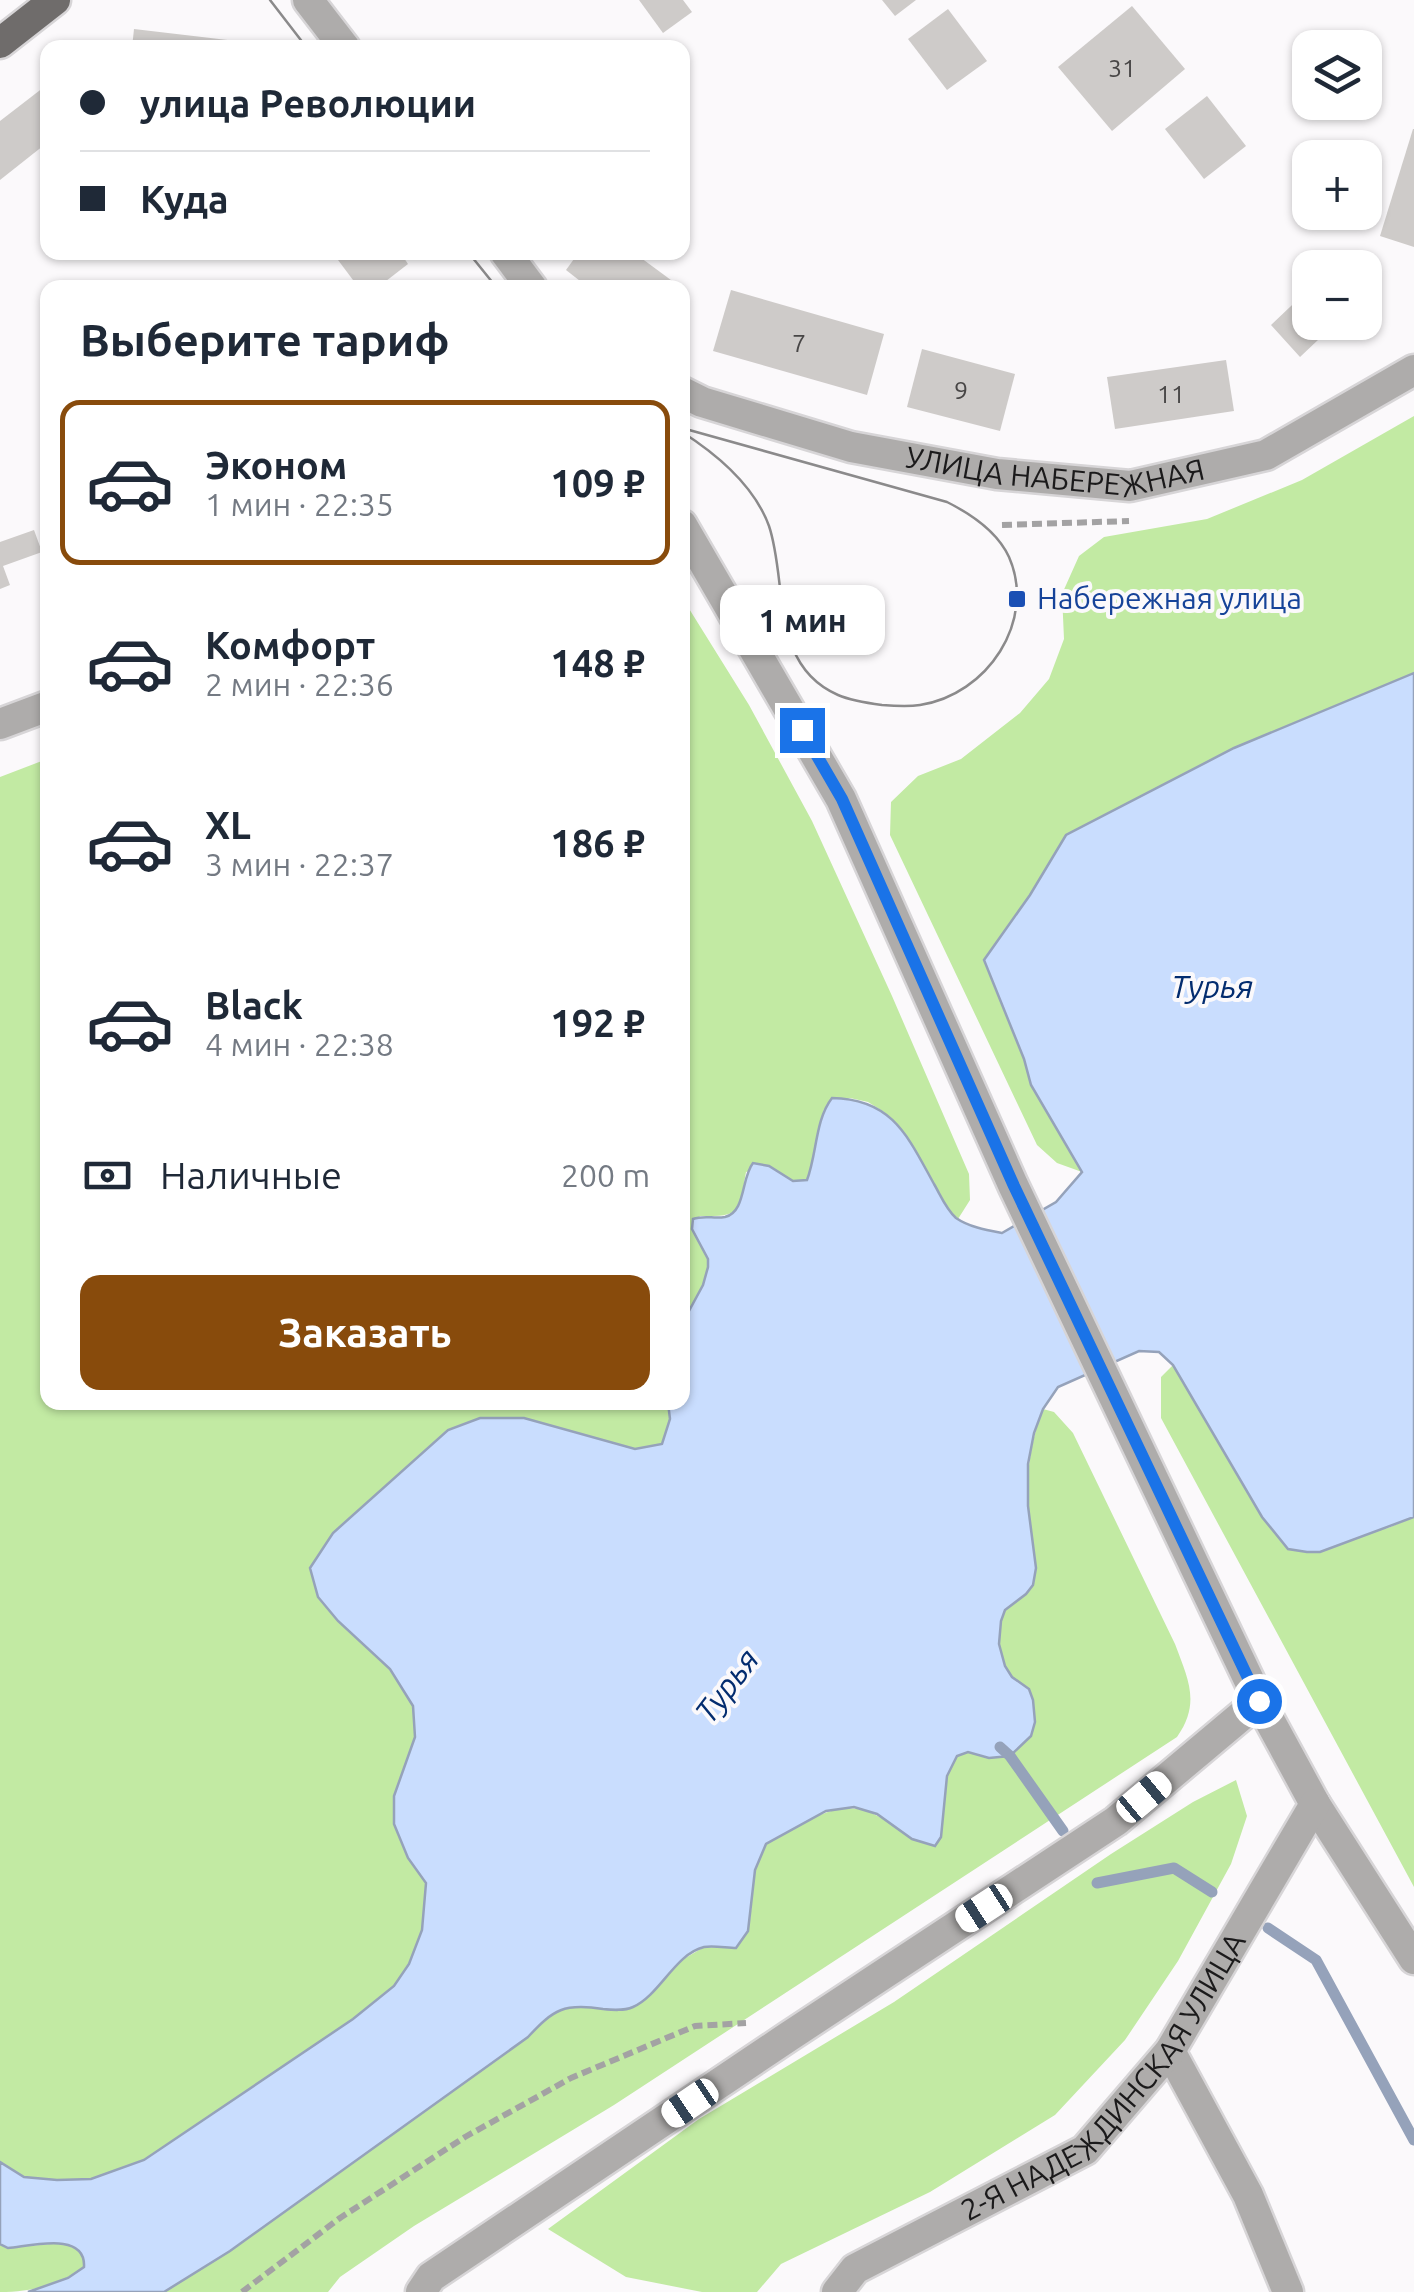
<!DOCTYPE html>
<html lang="ru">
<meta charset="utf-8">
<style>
:root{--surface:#fff;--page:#f2f2f3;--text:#1f2937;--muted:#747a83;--line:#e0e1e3;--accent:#884b0c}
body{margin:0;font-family:Ubuntu,sans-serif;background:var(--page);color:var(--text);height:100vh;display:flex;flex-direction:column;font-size:38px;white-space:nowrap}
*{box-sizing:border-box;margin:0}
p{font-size:32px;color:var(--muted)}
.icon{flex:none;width:55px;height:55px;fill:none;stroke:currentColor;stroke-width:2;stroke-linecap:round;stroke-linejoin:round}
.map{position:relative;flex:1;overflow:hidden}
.side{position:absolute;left:40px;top:280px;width:650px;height:1130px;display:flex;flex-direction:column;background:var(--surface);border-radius:20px;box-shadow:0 2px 8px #0004}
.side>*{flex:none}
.hud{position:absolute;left:40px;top:40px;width:650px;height:220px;border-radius:20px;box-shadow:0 2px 8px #0004;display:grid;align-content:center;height:220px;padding:0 40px;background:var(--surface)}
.buttons{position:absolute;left:1292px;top:30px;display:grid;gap:20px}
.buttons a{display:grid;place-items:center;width:90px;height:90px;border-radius:20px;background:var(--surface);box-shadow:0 2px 8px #0004;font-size:50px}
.end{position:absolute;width:45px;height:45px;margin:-22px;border:12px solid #1a73e8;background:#fff;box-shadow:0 0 0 5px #fff}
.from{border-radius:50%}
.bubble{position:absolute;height:70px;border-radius:20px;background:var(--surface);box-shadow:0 2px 8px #0004;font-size:32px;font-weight:600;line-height:70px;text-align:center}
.car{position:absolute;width:30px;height:60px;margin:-30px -15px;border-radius:12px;box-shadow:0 0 8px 2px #0007;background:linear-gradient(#fff 24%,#345 0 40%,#fff 0 76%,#345 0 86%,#fff 0)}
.hud b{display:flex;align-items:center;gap:35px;height:95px;font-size:38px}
.hud b+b{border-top:2px solid var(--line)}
.hud i{width:25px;height:25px;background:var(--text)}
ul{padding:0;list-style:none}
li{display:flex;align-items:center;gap:30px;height:165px;margin:0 20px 15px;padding:0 20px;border:5px solid transparent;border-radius:20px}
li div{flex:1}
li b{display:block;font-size:38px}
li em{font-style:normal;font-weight:600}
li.active{border-color:var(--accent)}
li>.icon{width:90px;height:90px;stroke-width:1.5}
h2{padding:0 40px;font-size:45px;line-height:120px}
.pay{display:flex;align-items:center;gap:25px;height:110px;padding:0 40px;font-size:38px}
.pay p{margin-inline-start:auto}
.primary-button{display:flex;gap:20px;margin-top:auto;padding:20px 40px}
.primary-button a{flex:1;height:115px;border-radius:20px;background:var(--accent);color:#fff;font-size:40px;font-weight:600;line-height:115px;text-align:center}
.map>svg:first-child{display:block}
</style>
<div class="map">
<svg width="1414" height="2292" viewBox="0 0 1414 2292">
<rect width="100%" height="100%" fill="#fbf9fb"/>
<g fill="#c2eaa3">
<path d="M1414,416V673L1234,748L1066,835L1030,895L1024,1059L1031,1085L1082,1172L1057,1163L1037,1145L890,835L891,802L918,776L961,759L1020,713L1049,679L1064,639L1062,594L1079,556L1104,537L1207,519L1302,480Z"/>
<path d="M683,599L749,705L812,821L892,996L969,1174L970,1200L958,1219L947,1208L884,1112L868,1102L850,1098L824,1109L814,1162L807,1181H793L769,1166L746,1172C739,1211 743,1217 700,1216L692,1229C697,1238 706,1249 708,1259C711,1277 691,1307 683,1322Z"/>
<path d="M47,759L48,1402H668L670,1419L662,1444L635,1449L524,1418H480L448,1430L318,1597L338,1621L390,1669L413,1706L415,1737L394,1796V1824L408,1858L426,1882L422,1930L409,1964L394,1986L353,2019L144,2160L91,2179L57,2180L24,2177L0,2162V777Z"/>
<path d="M1173,1365L1262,1517L1288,1549L1388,1528L1414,1517V1887L1161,1418V1377Z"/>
<path d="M1043,1409L1054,1412L1073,1433L1175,1644C1188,1679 1201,1703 1177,1737L614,2105L414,2226L340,2277L328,2292H164L230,2251L528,2037L543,2020L556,2011L583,2006L613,2010L645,1999L682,1960L704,1947L736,1948C740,1942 746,1935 748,1929C755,1905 749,1865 766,1845C772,1836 790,1830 799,1825C852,1797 867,1806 912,1839L941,1837L947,1776L957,1756L968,1752L989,1758L1029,1689C1020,1683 1010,1677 1005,1666C998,1652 996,1623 1006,1610C1011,1604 1020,1599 1026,1594C1027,1532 1020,1467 1043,1409Z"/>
<path d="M1236,1780L1247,1816L1231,1864L1178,1961L1125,2040L1055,2115L930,2192L781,2264L757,2292H702L626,2277L548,2229L699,2119L894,2002L1111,1854L1193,1802Z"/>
<path d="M60,2243C77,2248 85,2247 85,2267C58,2285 32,2292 0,2292V2244L8,2248Z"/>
</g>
<path fill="#c9ddfe" stroke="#95a2ba" stroke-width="2.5" d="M1414,673V1517L1320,1552H1307L1288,1549L1262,1517L1173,1365L1159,1352L1139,1351L1058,1387L1043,1409L1034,1433L1028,1464V1506L1036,1568L1033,1585L1026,1594L1005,1610L1001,1621L999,1644L1005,1666L1012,1677L1029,1689L1033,1700L1035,1722L1031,1736L1010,1756L989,1758L968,1752L957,1756L947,1776L941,1837L935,1846L912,1839L877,1814L854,1807L826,1811L766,1844L755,1870L748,1931L736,1948C727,1948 713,1945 704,1947C675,1954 660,1995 633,2007C624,2011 613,2010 603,2009C564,2003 554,2009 528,2037L230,2251L164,2292H28L68,2278L84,2267C86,2231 31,2246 8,2248L0,2244V2162L24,2177L57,2180L91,2179L144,2160L353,2019L394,1986L409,1964L422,1930L426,1883L408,1858L394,1824V1796L415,1737L413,1706L390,1669L338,1621L318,1597L310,1568L333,1533L448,1430L480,1418H524L635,1449L662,1444L670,1419L668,1403L682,1402L683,1322L703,1285L708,1267V1259L692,1229L693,1219C704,1215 714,1219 725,1217C746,1212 741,1178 753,1163L769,1166L793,1181L807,1180C817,1154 815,1120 832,1098C893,1099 908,1137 934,1184C941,1196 946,1209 956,1218C969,1227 986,1230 1002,1233L1056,1202L1082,1172L1031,1085L1024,1059L984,960L1030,895L1066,835L1234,748Z"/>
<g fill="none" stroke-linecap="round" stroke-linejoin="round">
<g stroke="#95a2ba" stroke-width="11">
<path d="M1000,1747L1010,1756L1063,1831"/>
<path d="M1097,1883L1174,1868L1212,1892"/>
<path d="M1268,1928L1316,1960L1414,2140"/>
</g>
</g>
<g fill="#cecbc9">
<path d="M639,0H683L692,12L663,33Z"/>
<path d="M882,0H916L895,16Z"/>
<path d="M1132,6L1185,69L1112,131L1058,67Z"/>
<path d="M948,9L987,61L947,90L908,39Z"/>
<path d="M134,29L236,41L235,48H132Z"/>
<path d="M48,84V142L0,180V121Z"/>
<path d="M1207,96L1246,146L1204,179L1165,129Z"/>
<path d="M1413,129H1414V247L1380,236Z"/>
<path d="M332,252H400L408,264L377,288H359Z"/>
<path d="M579,252H633L675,283L672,288H589L566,270Z"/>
<path d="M1310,288V322H1337L1300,357L1271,325Z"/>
<path d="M731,290L884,334L867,395L713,351Z"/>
<path d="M922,349L1015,374L1000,431L907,407Z"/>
<path d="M1226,360L1234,411L1115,429L1107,377Z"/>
<path d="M34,530L42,552L3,566L10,585L0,589V542Z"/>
</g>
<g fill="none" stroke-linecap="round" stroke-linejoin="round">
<g stroke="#d7d5d7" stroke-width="35">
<g id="minor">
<path d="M308,0L345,48"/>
<path d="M505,252L532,288"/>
<path id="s1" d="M682,392L702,402L851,447L997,474L1130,486L1266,455L1414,370"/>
<path d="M682,525L841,799L1013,1185L1259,1701L1315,1804L1414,1959"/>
<path d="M0,724L48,706"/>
<path d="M1170,2051L1248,2195L1288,2292"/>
<path d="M421,2292L431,2277L788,2037L1116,1821L1259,1701"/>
<path id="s2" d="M837,2292L855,2269L1085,2150L1170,2051L1315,1804"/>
</g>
</g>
<g stroke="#d7d5d7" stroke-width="35">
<path id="major" d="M0,43L55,0"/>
</g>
<g stroke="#a3a2a3" stroke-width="6" stroke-dasharray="10 5" stroke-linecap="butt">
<path d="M1002,525L1129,521"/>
<path d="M242,2292L340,2218L465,2137L571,2078L695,2026L746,2023"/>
</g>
<use href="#minor" stroke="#aeacab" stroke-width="30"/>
<use href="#major" stroke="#6f6c6b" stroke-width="30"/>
<g stroke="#8b8a8b" stroke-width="2.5">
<path d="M270,0L307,48"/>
<path d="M468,252L497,288"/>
<path d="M682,428L947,502C971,514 997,531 1009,557C1037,621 987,695 920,705C908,707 894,706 882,705C867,703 852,701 838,695C769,665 788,582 769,526C754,485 718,455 682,432"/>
</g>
</g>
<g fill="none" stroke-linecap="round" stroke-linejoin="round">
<path stroke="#1a73e8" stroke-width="12" d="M802,730L842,799L1014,1186L1259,1701"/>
</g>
<rect fill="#1a4fb4" stroke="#fbf9fb" stroke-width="4" x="1007" y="589" width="20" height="20" rx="5"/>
<g text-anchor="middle" stroke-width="8" stroke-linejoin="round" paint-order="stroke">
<g font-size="25" fill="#484646">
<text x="1122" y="77">31</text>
<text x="799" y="352">7</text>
<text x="961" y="399">9</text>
<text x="1171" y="403">11</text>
</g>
<g font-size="30" fill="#1b1a1b" stroke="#fbf9fb">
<text dy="10" stroke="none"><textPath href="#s1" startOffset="385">УЛИЦА НАБЕРЕЖНАЯ</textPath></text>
<text dy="10" stroke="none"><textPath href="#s2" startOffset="352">2-Я НАДЕЖДИНСКАЯ УЛИЦА</textPath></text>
</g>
<g font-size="30" fill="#164399" stroke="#fbf9fb" text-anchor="start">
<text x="1037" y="609">Набережная улица</text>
</g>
<g font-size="32" font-style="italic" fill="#032c6f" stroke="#fbf9fb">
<text x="1212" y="998">Турья</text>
<text transform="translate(727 1686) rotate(-53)" y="11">Турья</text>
</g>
</g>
</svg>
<div class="buttons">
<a><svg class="icon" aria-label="layers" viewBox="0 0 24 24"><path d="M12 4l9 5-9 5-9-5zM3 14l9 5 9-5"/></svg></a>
<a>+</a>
<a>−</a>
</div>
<i class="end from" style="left:1259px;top:1701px"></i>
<i class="end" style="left:802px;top:730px"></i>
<div class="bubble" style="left:720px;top:585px;width:165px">1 мин</div>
<i class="car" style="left:1144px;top:1797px;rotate:50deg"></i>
<i class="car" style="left:984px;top:1908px;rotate:237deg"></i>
<i class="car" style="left:690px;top:2103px;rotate:236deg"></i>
<div class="hud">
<b><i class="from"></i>улица Революции</b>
<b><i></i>Куда</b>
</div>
<section class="side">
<h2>Выберите тариф</h2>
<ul>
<li class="active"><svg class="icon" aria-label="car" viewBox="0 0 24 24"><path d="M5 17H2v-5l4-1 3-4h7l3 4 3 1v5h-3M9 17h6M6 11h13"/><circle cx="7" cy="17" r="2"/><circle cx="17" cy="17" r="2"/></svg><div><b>Эконом</b><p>1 мин · 22:35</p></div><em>109 ₽</em></li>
<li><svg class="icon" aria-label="car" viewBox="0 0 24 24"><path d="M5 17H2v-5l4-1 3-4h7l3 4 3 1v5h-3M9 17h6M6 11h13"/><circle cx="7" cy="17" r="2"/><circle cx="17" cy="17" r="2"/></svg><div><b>Комфорт</b><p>2 мин · 22:36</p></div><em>148 ₽</em></li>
<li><svg class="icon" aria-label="car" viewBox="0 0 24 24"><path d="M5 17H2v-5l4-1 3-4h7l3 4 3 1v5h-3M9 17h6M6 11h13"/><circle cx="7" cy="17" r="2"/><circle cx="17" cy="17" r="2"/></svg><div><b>XL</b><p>3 мин · 22:37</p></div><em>186 ₽</em></li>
<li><svg class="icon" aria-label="car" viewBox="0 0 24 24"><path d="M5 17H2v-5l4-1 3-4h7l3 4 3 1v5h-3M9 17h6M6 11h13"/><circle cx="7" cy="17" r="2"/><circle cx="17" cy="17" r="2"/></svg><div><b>Black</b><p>4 мин · 22:38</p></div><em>192 ₽</em></li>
</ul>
<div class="pay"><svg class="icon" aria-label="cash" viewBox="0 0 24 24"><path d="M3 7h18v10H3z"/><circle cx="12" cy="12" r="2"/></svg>Наличные<p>200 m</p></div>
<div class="primary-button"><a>Заказать</a></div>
</section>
</div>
